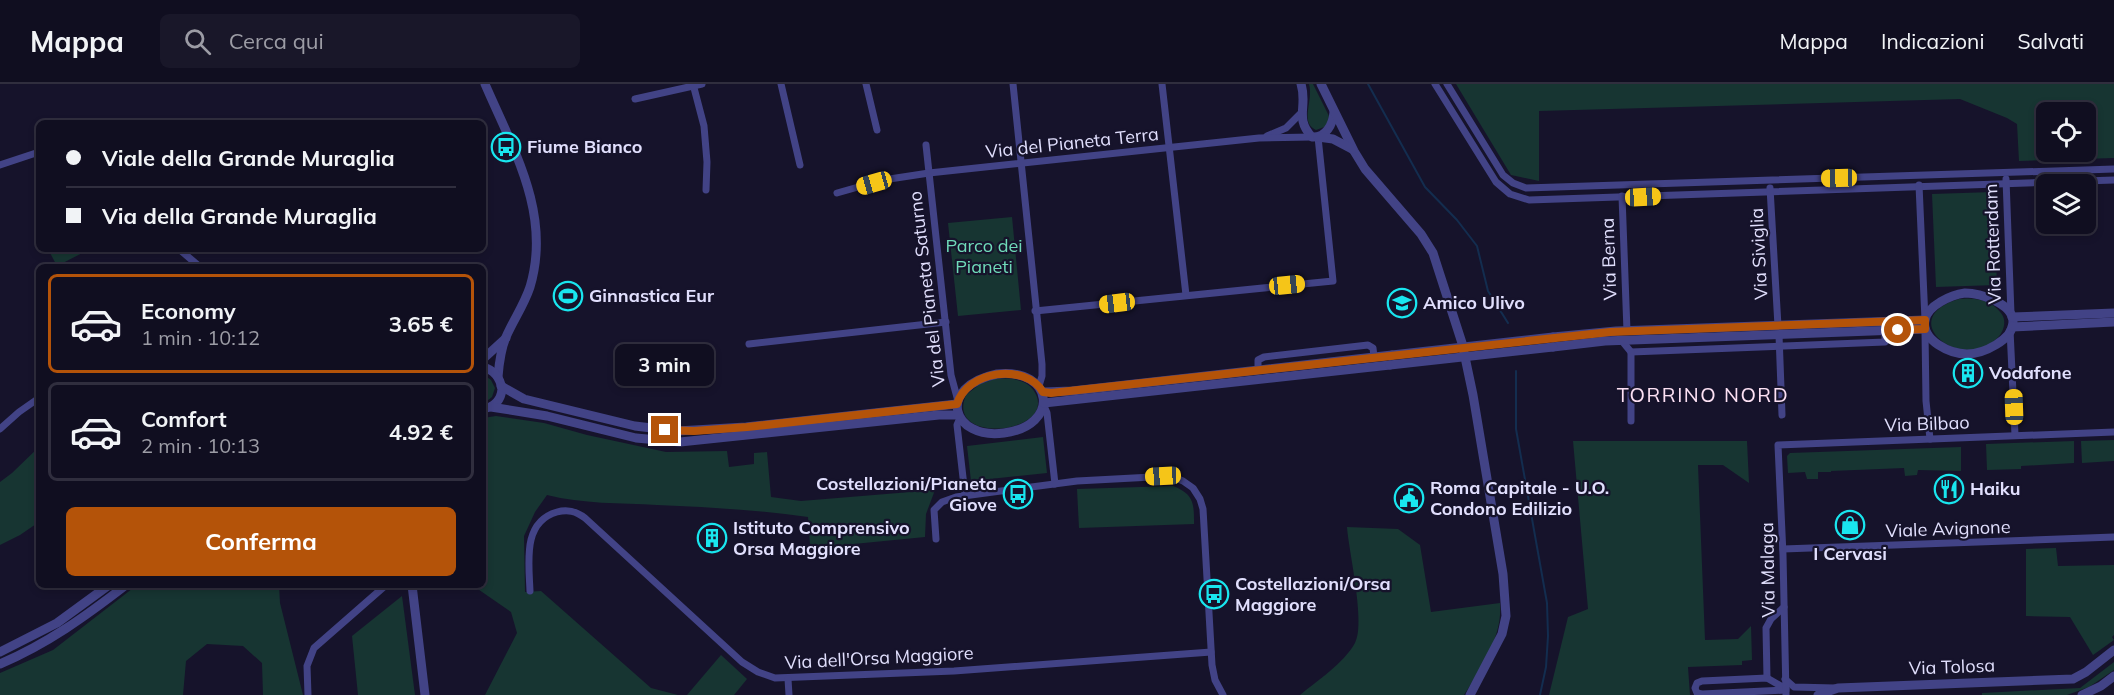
<!DOCTYPE html>
<html lang="it">
<meta charset="utf-8">
<style>
:root{--surface:#100e20;--page:#191729;--text:#f1f3f6;--muted:#9c9ca5;--line:#302e3e;--accent:#b45309}
body{margin:0;font-family:Mulish,sans-serif;background:var(--page);color:var(--text);height:100vh;display:flex;flex-direction:column;font-size:22px;white-space:nowrap}
*{box-sizing:border-box;margin:0}
p{font-size:20px;color:var(--muted)}
.icon{flex:none;width:33px;height:33px;fill:none;stroke:currentColor;stroke-width:2;stroke-linecap:round;stroke-linejoin:round}
.map{position:relative;flex:1;overflow:hidden}
.side{position:absolute;left:36px;top:180px;width:450px;height:324px;display:flex;flex-direction:column;background:var(--surface);border-radius:9px;box-shadow:0 3px 9px #0003,0 0 0 2px var(--line)}
.side>*{flex:none}
.guide{position:absolute;left:36px;top:36px;width:450px;height:132px;border-radius:9px;box-shadow:0 3px 9px #0003,0 0 0 2px var(--line);display:grid;align-content:center;height:132px;padding:0 30px;background:var(--surface)}
.buttons{position:absolute;left:2036px;top:18px;display:grid;gap:12px}
.buttons a{display:grid;place-items:center;width:60px;height:60px;border-radius:9px;background:var(--surface);box-shadow:0 3px 9px #0003,0 0 0 2px var(--line);font-size:30px}
.end{position:absolute;width:27px;height:27px;margin:-14px;border:8px solid #b45309;background:#fff;box-shadow:0 0 0 3px #fff}
.from{border-radius:50%}
.bubble{position:absolute;height:42px;border-radius:9px;background:var(--surface);box-shadow:0 3px 9px #0003,0 0 0 2px var(--line);font-size:20px;font-weight:700;line-height:42px;text-align:center}
.car{position:absolute;width:18px;height:36px;margin:-18px -9px;border-radius:8px;box-shadow:0 0 4px 2px #0007;background:linear-gradient(#f5c518 24%,#345 0 40%,#f5c518 0 76%,#345 0 86%,#f5c518 0)}
.guide b{display:flex;align-items:center;gap:21px;height:57px;font-size:22px}
.guide b+b{border-top:2px solid var(--line)}
.guide i{width:15px;height:15px;background:var(--text)}
ul{padding:10px 0 0;list-style:none}
li{display:flex;align-items:center;gap:18px;height:99px;margin:0 12px 9px;padding:0 18px;border:3px solid var(--line);border-radius:9px}
li div{flex:1}
li b{display:block;font-size:22px}
li em{font-style:normal;font-weight:700}
li.current{border-color:var(--accent)}
li>.icon{width:54px;height:54px;stroke-width:1.5}
.action{display:flex;gap:12px;margin-top:auto;padding:12px 30px}
.action a{flex:1;height:69px;border-radius:9px;background:var(--accent);color:#fff;font-size:24px;font-weight:700;line-height:69px;text-align:center}
header{display:flex;align-items:center;gap:36px;box-sizing:border-box;height:84px;padding:0 30px;background:var(--surface);border-bottom:2px solid var(--line)}
header strong{font-size:28px}
nav{display:flex;gap:33px;margin-inline-start:auto;font-size:21px}
.search{width:420px;height:54px;background:var(--page);display:flex;align-items:center;gap:15px;box-sizing:border-box;padding:0 21px;border-radius:9px;color:var(--muted);font-size:22px}
.map>svg:first-child{display:block}
</style>
<header>
<strong>Mappa</strong>
<div class="search"><svg class="icon" aria-label="search" viewBox="0 0 24 24"><circle cx="10" cy="10" r="6"/><path d="M15 15l6 6"/></svg>Cerca qui</div>
<nav><a>Mappa</a><a>Indicazioni</a><a>Salvati</a></nav>
</header>
<div class="map">
<svg width="2114" height="611" viewBox="0 0 2114 611">
<rect width="100%" height="100%" fill="#16132b"/>
<g fill="#173532" fill-rule="evenodd">
<path d="M1309,0H1313L1329,32L1327,42L1316,46C1299,38 1314,17 1309,0Z"/>
<path d="M1456,0H2114V74L2019,77L2017,40L2007,34L1960,15L1539,27V97L1511,91ZM2046,28H2085V68H2046Z"/>
<path d="M1993,108L1997,201L1936,203L1932,110Z"/>
<path d="M1012,133L1021,226L958,232L948,139Z"/>
<path d="M48,165H90L57,182Z"/>
<path d="M1959,215C1973,213 1992,216 2001,229C2006,235 2005,244 2000,251C1965,293 1891,235 1959,215Z"/>
<path d="M483,290L491,296L495,304L492,313L483,320Z"/>
<path d="M995,295C1008,294 1026,294 1034,307C1061,349 944,363 966,311L980,300Z"/>
<path d="M496,332L544,339L587,351L666,368L727,367L729,383L754,380V369L767,368L771,413L801,417L935,406L926,430L925,453L823,463L810,461L808,433C758,426 708,423 657,421C621,419 582,420 547,411L535,428L524,452L525,508L541,507L651,604L678,611H485L517,549L511,528L472,501H483V334Z"/>
<path d="M1043,353L1047,389L971,397L967,362Z"/>
<path d="M2114,356V377L2082,379L2081,357Z"/>
<path d="M1573,357H1747L1749,399L1723,381H1698L1705,556L1738,555L1751,542L1752,576L1742,577V581L1688,583L1690,611H1549L1568,533L1588,525Z"/>
<path d="M2074,357V379L2021,382V385L1987,386L1986,360Z"/>
<path d="M39,363V438L20,451L0,461V398L12,389Z"/>
<path d="M1961,363V387L1918,386L1917,391L1905,392L1904,384L1831,387V388H1818V395H1807L1805,388L1788,389L1787,372L1790,369Z"/>
<path d="M1173,402C1194,410 1194,420 1194,440L1079,444L1077,405Z"/>
<path d="M1347,443L1398,445L1420,461L1431,528L1500,519C1503,552 1481,584 1464,611H1300C1318,596 1343,580 1355,559C1366,540 1349,469 1347,443Z"/>
<path d="M2056,464L2058,482L2114,481V551L2112,553L2114,556L2093,571L2070,533L2026,532V465Z"/>
<path d="M137,501H279L280,519L303,611H263L262,579L243,562L207,560L186,577L183,611H0V589L53,566Z"/>
<path d="M402,512L415,611H358L352,552Z"/>
<path d="M721,571L747,595L734,611H687Z"/>
<path d="M2114,578V586L2089,603L2067,611H1982V609L2080,604Z"/>
</g>
<g fill="none" stroke-linecap="round" stroke-linejoin="round">
<g stroke="#132d4f" stroke-width="2">
<path d="M1368,0L1425,103L1457,136L1477,162L1488,207L1508,239"/>
<path d="M1516,287V345L1547,519L1548,552L1546,583L1540,611"/>
</g>
<g stroke="#424386" stroke-width="7">
<path d="M693,0L704,42L707,78L706,106"/>
<path d="M781,0L800,81"/>
<path d="M866,0L877,46"/>
<path d="M1013,0L1042,280V292L1039,302"/>
<path d="M1162,0L1186,211"/>
<path d="M1435,0L1496,98L1510,110L1529,116L2114,96"/>
<path d="M1447,0L1503,91L1513,99L1526,104L2114,85"/>
<path d="M635,15L702,0"/>
<path d="M1267,52L1286,44L1301,29"/>
<path d="M926,61L951,291L958,317"/>
<path d="M0,81L39,68"/>
<path d="M2006,95L2011,230"/>
<path d="M1919,101L1925,236"/>
<path d="M1770,104L1778,242"/>
<path d="M837,109L883,96L929,89L1259,54L1312,53"/>
<path d="M1622,112L1627,247"/>
<path d="M179,165L200,183"/>
<path d="M1035,227L1333,197L1318,53"/>
<path d="M2010,246L2015,351"/>
<path d="M1925,248L1926,317L1930,355"/>
<path d="M1779,251L1782,331"/>
<path d="M1622,257L1631,268L1885,258V247"/>
<path d="M749,260L946,238"/>
<path d="M1258,286V276L1264,273L1368,261L1373,264L1374,273"/>
<path d="M1044,322L1047,329L1055,400"/>
<path d="M960,334L957,341L965,411"/>
<path d="M1631,337V268"/>
<path d="M0,345L19,328L39,314"/>
<path d="M936,455L934,426L942,418L956,413L1077,397L1171,392L1183,397L1193,404L1200,415L1203,425L1212,581L1215,596L1223,611"/>
<path d="M1783,465L2114,453"/>
<path d="M530,507C529,479 522,438 557,428C568,425 576,427 585,434L742,578L758,588L775,594L954,587L1211,568"/>
<path d="M1767,594L1766,544L1771,535L1784,523"/>
<path d="M788,595L789,611"/>
<path d="M1785,595L1794,603L1835,604"/>
<path d="M1786,606L1702,610L1697,609L1695,604L1697,599L1702,597L1767,594L1786,605"/>
<path d="M308,611L307,582L314,564L386,501"/>
<path d="M1786,611L1783,471L1778,361L2114,348"/>
</g>
<g stroke="#424386" stroke-width="9">
<path d="M485,0C513,65 552,130 530,203C524,221 514,235 506,253C501,265 499,280 498,293"/>
<path d="M1301,0C1308,22 1294,34 1312,53C1326,54 1333,40 1334,28"/>
<path d="M1321,0L1354,67L1365,85L1421,150L1433,169L1462,259L1473,311L1503,490L1506,532L1502,550L1470,611"/>
<path d="M1318,53L1333,55L1352,65"/>
<path d="M1965,209C1979,209 2013,219 2013,238C2013,256 1983,270 1967,270C1951,270 1921,257 1925,236C1928,221 1951,211 1965,209Z"/>
<path d="M2012,233L2114,229"/>
<path d="M2012,243L2114,238"/>
<path d="M1553,253L1616,247L1925,236"/>
<path d="M1553,263L1605,257L1925,245"/>
<path d="M483,275L506,254"/>
<path d="M483,283C494,286 500,293 502,305C501,317 494,323 483,325"/>
<path d="M997,290C1055,284 1060,342 1004,349C952,356 935,303 997,290Z"/>
<path d="M501,302L524,315L635,342L677,347L746,343L957,320"/>
<path d="M1043,308L1072,307L1392,271"/>
<path d="M1044,319L1390,281"/>
<path d="M491,323L547,332L636,354L680,358L939,331H958"/>
<path d="M412,501L425,611"/>
<path d="M0,568L57,539L109,501"/>
<path d="M0,580C47,560 86,532 126,501"/>
<path d="M1818,611L1838,604L2073,595L2086,588L2114,566"/>
<path d="M2082,611L2101,602L2114,592"/>
</g>
<g stroke="#424386" stroke-width="9">
<path d="M1392,271L1553,253"/>
<path d="M1390,281L1553,263"/>
</g>
</g>
<g fill="none" stroke-linecap="round" stroke-linejoin="round">
<path stroke="#b45309" stroke-width="8" d="M665,346L694,347L747,343L957,320C967,287 1024,278 1043,308L1051,309L1610,248L1925,236V245L1898,246"/>
</g>
<defs>
<g id="bus-ring" transform="scale(1.5)"><circle r="9.5" fill="#16132b" stroke="#19e6ef" stroke-width="1.5"/><path d="M-5-6H5V4H4V6H2V4H-2V6H-4V4H-5ZM-3.5-4V0h7V-4ZM-3.5 1.2v1.5H-2V1.2ZM2 1.2v1.5H3.5V1.2Z" fill="#19e6ef"/></g>
<g id="stadium-ring" transform="scale(1.5)"><circle r="9.5" fill="#16132b" stroke="#19e6ef" stroke-width="1.5"/><path d="M0-5a6.5 5 0 1 0 0 10a6.5 5 0 1 0 0-10ZM-3.5-1.8h7v3.6h-7Z" fill="#19e6ef"/></g>
<g id="school-ring" transform="scale(1.5)"><circle r="9.5" fill="#16132b" stroke="#19e6ef" stroke-width="1.5"/><path d="M0-5L7-2L0 1L-7-2ZM-4 1L0 2.5L4 1V4Q0 6-4 4Z" fill="#19e6ef"/></g>
<g id="building-ring" transform="scale(1.5)"><circle r="9.5" fill="#16132b" stroke="#19e6ef" stroke-width="1.5"/><path d="M-4-6H4V6H1V3H-1V6H-4ZM-2.5-4.3h1.7v1.8h-1.7ZM.8-4.3h1.7v1.8H.8ZM-2.5-1h1.7V.8h-1.7ZM.8-1h1.7V.8H.8Z" fill="#19e6ef"/></g>
<g id="restaurant-ring" transform="scale(1.5)"><circle r="9.5" fill="#16132b" stroke="#19e6ef" stroke-width="1.5"/><path d="M-5-6h1v4h1v-4h1v4h1v-4h1v5L-1.5 .5V6h-2V.5L-5-1ZM5-6V6H3V1.5H1.5Q1.5-4 5-6Z" fill="#19e6ef"/></g>
<g id="civic-ring" transform="scale(1.5)"><circle r="9.5" fill="#16132b" stroke="#19e6ef" stroke-width="1.5"/><path d="M-.6-6.5H3V-4.5H.6V-3L4-1V1h2V6H-6V1h2V-1L-.6-3ZM-1.2 2.5V6h2.4V2.5Z" fill="#19e6ef"/></g>
<g id="shop-ring" transform="scale(1.5)"><circle r="9.5" fill="#16132b" stroke="#19e6ef" stroke-width="1.5"/><path d="M-5-2.5h2.3a2.7 3.5 0 0 1 5.4 0H5L5.5 6h-11ZM-1.5-2.5h3a1.5 2.3 0 0 0-3 0Z" fill="#19e6ef"/></g>
</defs>
<g fill-rule="evenodd">
<use href="#bus-ring" x="506" y="63"/>
<use href="#stadium-ring" x="568" y="212"/>
<use href="#school-ring" x="1402" y="219"/>
<use href="#building-ring" x="1968" y="289"/>
<use href="#restaurant-ring" x="1949" y="405"/>
<use href="#bus-ring" x="1018" y="410"/>
<use href="#civic-ring" x="1409" y="414"/>
<use href="#shop-ring" x="1850" y="441"/>
<use href="#building-ring" x="712" y="454"/>
<use href="#bus-ring" x="1214" y="510"/>
</g>
<g text-anchor="middle" stroke-width="4.5" stroke-linejoin="round" paint-order="stroke">
<g font-size="18" fill="#e1dffd" stroke="#16132b">
<text transform="translate(1072 59) rotate(-6)" y="6">Via del Pianeta Terra</text>
<text transform="translate(1993 160) rotate(-92)" y="6">Via Rotterdam</text>
<text transform="translate(1759 170) rotate(-93)" y="6">Via Siviglia</text>
<text transform="translate(1609 175) rotate(-92)" y="6">Via Berna</text>
<text transform="translate(927 205) rotate(-97)" y="6">Via del Pianeta Saturno</text>
<text transform="translate(1927 340) rotate(-2)" y="6">Via Bilbao</text>
<text transform="translate(1948 445) rotate(-2)" y="6">Viale Avignone</text>
<text transform="translate(1768 486) rotate(-91)" y="6">Via Malaga</text>
<text transform="translate(879 574) rotate(-3)" y="6">Via dell'Orsa Maggiore</text>
<text transform="translate(1952 583) rotate(-2)" y="6">Via Tolosa</text>
</g>
<g font-size="18" font-weight="bold" fill="#e1dffd" stroke="#16132b" text-anchor="start">
<text x="527" y="69">Fiume Bianco</text>
<text x="589" y="218">Ginnastica Eur</text>
<text x="1423" y="225">Amico Ulivo</text>
<text x="1989" y="295">Vodafone</text>
<text x="997" y="406" text-anchor="end">Costellazioni/Pianeta<tspan x="997" dy="21">Giove</tspan></text>
<text x="1430" y="410">Roma Capitale - U.O.<tspan x="1430" dy="21">Condono Edilizio</tspan></text>
<text x="1970" y="411">Haiku</text>
<text x="733" y="450">Istituto Comprensivo<tspan x="733" dy="21">Orsa Maggiore</tspan></text>
<text x="1850" y="476" text-anchor="middle">I Cervasi</text>
<text x="1235" y="506">Costellazioni/Orsa<tspan x="1235" dy="21">Maggiore</tspan></text>
</g>
<g font-size="18" fill="#6fdab9" stroke="#16132b">
<text x="984" y="168">Parco dei<tspan x="984" dy="21">Pianeti</tspan></text>
</g>
<g font-size="20" letter-spacing="1.5" fill="#fde1f4" stroke="#16132b">
<text x="1703" y="318">TORRINO NORD</text>
</g>
</g>
</svg>
<div class="buttons">
<a><svg class="icon" aria-label="locate" viewBox="0 0 24 24"><circle cx="12" cy="12" r="6"/><path d="M12 2v4M12 18v4M2 12h4M18 12h4"/></svg></a>
<a><svg class="icon" aria-label="layers" viewBox="0 0 24 24"><path d="M12 4l9 5-9 5-9-5zM3 14l9 5 9-5"/></svg></a>
</div>
<i class="end from" style="left:1898px;top:246px"></i>
<i class="end" style="left:665px;top:346px"></i>
<div class="bubble" style="left:615px;top:260px;width:99px">3 min</div>
<i class="car" style="left:1839px;top:94px;rotate:269deg"></i>
<i class="car" style="left:874px;top:99px;rotate:254deg"></i>
<i class="car" style="left:1643px;top:113px;rotate:87deg"></i>
<i class="car" style="left:1287px;top:201px;rotate:84deg"></i>
<i class="car" style="left:1117px;top:219px;rotate:263deg"></i>
<i class="car" style="left:2014px;top:323px;rotate:358deg"></i>
<i class="car" style="left:1163px;top:392px;rotate:267deg"></i>
<div class="guide">
<b><i class="from"></i>Viale della Grande Muraglia</b>
<b><i></i>Via della Grande Muraglia</b>
</div>
<section class="side">
<ul>
<li class="current"><svg class="icon" aria-label="car" viewBox="0 0 24 24"><path d="M5 17H2v-5l4-1 3-4h7l3 4 3 1v5h-3M9 17h6M6 11h13"/><circle cx="7" cy="17" r="2"/><circle cx="17" cy="17" r="2"/></svg><div><b>Economy</b><p>1 min · 10:12</p></div><em>3.65 €</em></li>
<li><svg class="icon" aria-label="car" viewBox="0 0 24 24"><path d="M5 17H2v-5l4-1 3-4h7l3 4 3 1v5h-3M9 17h6M6 11h13"/><circle cx="7" cy="17" r="2"/><circle cx="17" cy="17" r="2"/></svg><div><b>Comfort</b><p>2 min · 10:13</p></div><em>4.92 €</em></li>
</ul>
<div class="action"><a>Conferma</a></div>
</section>
</div>
